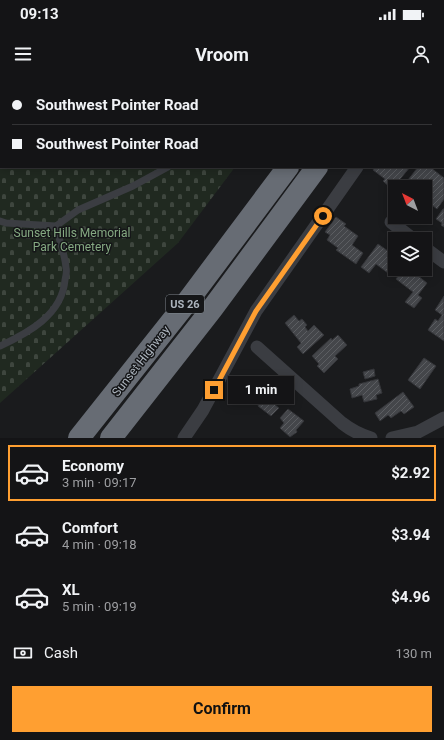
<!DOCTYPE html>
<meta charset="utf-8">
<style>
:root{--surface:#141416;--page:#1d1d1f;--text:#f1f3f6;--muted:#9d9ea1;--line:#333335;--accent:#ff9f31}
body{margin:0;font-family:Roboto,sans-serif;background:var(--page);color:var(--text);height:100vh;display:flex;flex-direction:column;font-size:15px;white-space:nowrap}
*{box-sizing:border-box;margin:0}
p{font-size:13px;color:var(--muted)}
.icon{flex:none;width:22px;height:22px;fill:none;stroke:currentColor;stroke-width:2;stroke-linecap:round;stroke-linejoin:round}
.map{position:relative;height:358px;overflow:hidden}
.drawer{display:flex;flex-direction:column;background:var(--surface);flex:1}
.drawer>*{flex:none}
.guide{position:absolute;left:0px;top:0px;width:444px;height:88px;box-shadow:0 2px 10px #0003,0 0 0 1px var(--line);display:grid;align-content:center;height:88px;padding:0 12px;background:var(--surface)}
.needle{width:26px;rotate:318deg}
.tools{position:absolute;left:388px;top:100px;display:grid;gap:8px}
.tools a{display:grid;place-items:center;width:44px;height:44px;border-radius:0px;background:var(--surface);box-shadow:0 2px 10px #0003,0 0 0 1px var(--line);font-size:20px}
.end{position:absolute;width:18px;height:18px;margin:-9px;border:5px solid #ff9f31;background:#111;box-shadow:0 0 0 2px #111}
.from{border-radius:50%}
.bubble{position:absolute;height:28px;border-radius:0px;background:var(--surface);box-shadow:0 2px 10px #0003,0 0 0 1px var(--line);font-size:13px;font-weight:700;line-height:28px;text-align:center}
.guide b{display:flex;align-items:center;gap:14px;height:38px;font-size:15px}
.guide b+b{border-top:1px solid var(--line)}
.guide i{width:10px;height:10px;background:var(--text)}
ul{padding:7px 0 0;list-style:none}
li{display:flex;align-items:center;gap:12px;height:56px;margin:0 8px 6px;padding:0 4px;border:2px solid transparent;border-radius:0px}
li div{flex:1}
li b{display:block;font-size:15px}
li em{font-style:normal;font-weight:700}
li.current{border-color:var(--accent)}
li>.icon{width:36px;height:36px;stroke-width:1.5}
.pay{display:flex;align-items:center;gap:10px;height:44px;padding:0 12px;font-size:15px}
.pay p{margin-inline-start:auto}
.action{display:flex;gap:8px;margin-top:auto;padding:8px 12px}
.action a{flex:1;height:46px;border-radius:0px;background:var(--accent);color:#111;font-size:16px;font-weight:700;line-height:46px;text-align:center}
.status{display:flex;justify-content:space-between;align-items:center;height:28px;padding:0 20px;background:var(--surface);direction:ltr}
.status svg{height:11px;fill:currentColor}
header{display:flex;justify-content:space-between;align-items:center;height:52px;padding:0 12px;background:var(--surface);font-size:18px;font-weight:700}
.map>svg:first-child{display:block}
</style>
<div class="status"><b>09:13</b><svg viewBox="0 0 49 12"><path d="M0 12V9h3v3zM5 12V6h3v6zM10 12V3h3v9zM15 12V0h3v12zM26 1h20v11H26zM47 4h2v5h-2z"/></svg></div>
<header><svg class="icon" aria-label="menu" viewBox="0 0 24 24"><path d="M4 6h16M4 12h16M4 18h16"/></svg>Vroom<svg class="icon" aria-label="person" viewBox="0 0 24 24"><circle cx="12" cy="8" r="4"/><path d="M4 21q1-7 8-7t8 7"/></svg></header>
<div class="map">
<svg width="444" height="358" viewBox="0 0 444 358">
<defs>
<pattern id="cemetery-stones" width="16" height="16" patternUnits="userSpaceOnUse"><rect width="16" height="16" fill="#202920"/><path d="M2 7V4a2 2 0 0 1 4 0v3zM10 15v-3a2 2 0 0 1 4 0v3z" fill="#3e463e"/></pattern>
<pattern id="building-hatch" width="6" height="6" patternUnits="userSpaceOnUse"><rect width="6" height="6" fill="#44464a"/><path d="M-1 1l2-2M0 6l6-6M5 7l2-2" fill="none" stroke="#5c5e62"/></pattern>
</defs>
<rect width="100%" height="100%" fill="#1a1b1d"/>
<path fill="url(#cemetery-stones)" d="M0,0H297L1,1V87H235L178,163L0,323Z"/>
<g fill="url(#building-hatch)" stroke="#343539">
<path d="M375,87H410L392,109L383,101L385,99L373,90Z"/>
<path d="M418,87H430L444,98V119L437,129L428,122L429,120L425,117V107H405L409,101L408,100Z"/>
<path d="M443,129H444V147L441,145L442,143L436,139Z"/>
<path d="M336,137L346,144L344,146L358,156L352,165L363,173L356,184L336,170L338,168L327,160L330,155L325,152Z"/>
<path d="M378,164L395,176V184L388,193L376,184L369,193L361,187Z"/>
<path d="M404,189H414L413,192L427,203L418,215L422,218L414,228L405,222L413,212L396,199Z"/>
<path d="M444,216V261L428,250L435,239L438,241L442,235L435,230Z"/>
<path d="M294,235L299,241L302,239L307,245L305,247L308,251L314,245L324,255L303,274L297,267L301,263L285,243Z"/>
<path d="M338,255L347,265L335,276L338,279L324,293L317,286L319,284L312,276L331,258L332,260Z"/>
<path d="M424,278L436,286L420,309L408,300Z"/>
<path d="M374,289L375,296L365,299L363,292Z"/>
<path d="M255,299L261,304L256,310L262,315L266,309L272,314L270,317L272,319L270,321L279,328L271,336L258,326L259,324L251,318L255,313L249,307Z"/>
<path d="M378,299L382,313L376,315L377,319L364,322L362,315L352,318L350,309L359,306V304Z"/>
<path d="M403,312L414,327L404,334L401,331L391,338L388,335L380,341L375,333Z"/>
<path d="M288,329L304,341L296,350L297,352L290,357L280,348L284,343L280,338Z"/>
</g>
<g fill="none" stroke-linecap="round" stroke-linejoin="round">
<g stroke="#3b3d42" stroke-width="7">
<path d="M273,1L274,0"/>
<path d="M0,141L6,143L56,146L78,130L133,106L168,87"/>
<path d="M0,266C28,253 62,235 65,200C66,196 67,191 66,188C65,174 59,160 56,146"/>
</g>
<g stroke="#3b3d42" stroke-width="13">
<path d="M415,1L416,0"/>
<path d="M391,142L413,159"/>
<path d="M425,168L444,182"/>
<path d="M257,267L342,343C351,350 360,355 371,358"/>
<path d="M184,358L203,330L256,231L357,87"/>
<path d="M392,358L418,352L444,338"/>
</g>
<g stroke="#676c74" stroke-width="22">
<path d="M349,1V0"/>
<path d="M378,1V0"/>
<path d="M79,358L187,222L288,87"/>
<path d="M111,358L212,229L317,87"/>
</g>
</g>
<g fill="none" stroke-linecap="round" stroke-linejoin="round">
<path stroke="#ff9f31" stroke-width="5" d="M214,310L256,231L323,136"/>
</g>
<g text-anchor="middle" stroke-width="3" stroke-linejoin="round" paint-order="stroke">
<rect fill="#151618" stroke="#7f858c" stroke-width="1" x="166" y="215" width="38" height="18" rx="3"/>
<g font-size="11" font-weight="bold" fill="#acb4bd">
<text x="185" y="228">US 26</text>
</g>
<g font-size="12" fill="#85a982" stroke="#151618">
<text x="72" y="157">Sunset Hills Memorial<tspan x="72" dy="14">Park Cemetery</tspan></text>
</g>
<g font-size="12" fill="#acb4bd" stroke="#151618">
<text transform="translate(141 281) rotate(-52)" y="4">Sunset Highway</text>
</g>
</g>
</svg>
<div class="tools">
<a><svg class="needle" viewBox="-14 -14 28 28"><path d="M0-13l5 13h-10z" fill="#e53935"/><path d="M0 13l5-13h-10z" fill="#9d9ea1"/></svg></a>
<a><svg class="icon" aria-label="layers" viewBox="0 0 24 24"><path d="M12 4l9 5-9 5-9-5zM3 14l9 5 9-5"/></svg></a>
</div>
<i class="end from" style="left:323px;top:136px"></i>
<i class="end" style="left:214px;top:310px"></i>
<div class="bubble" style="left:228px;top:296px;width:66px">1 min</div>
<div class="guide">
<b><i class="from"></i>Southwest Pointer Road</b>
<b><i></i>Southwest Pointer Road</b>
</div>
</div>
<section class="drawer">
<ul>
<li class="current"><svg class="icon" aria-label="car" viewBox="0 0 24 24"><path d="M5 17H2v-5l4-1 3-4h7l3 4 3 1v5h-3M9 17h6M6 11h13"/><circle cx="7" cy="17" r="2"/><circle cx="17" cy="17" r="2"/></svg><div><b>Economy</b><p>3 min · 09:17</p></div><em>$2.92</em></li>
<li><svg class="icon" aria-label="car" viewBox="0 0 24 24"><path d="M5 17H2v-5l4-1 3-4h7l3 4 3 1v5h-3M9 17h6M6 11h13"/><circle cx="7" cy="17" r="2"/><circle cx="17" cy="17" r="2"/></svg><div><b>Comfort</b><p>4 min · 09:18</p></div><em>$3.94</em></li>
<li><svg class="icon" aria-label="car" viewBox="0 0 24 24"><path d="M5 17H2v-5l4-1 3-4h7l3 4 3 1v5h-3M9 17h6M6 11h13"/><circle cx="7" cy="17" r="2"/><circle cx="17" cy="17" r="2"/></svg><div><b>XL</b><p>5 min · 09:19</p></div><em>$4.96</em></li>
</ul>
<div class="pay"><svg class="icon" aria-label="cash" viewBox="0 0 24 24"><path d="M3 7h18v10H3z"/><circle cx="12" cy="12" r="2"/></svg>Cash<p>130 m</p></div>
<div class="action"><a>Confirm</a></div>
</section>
